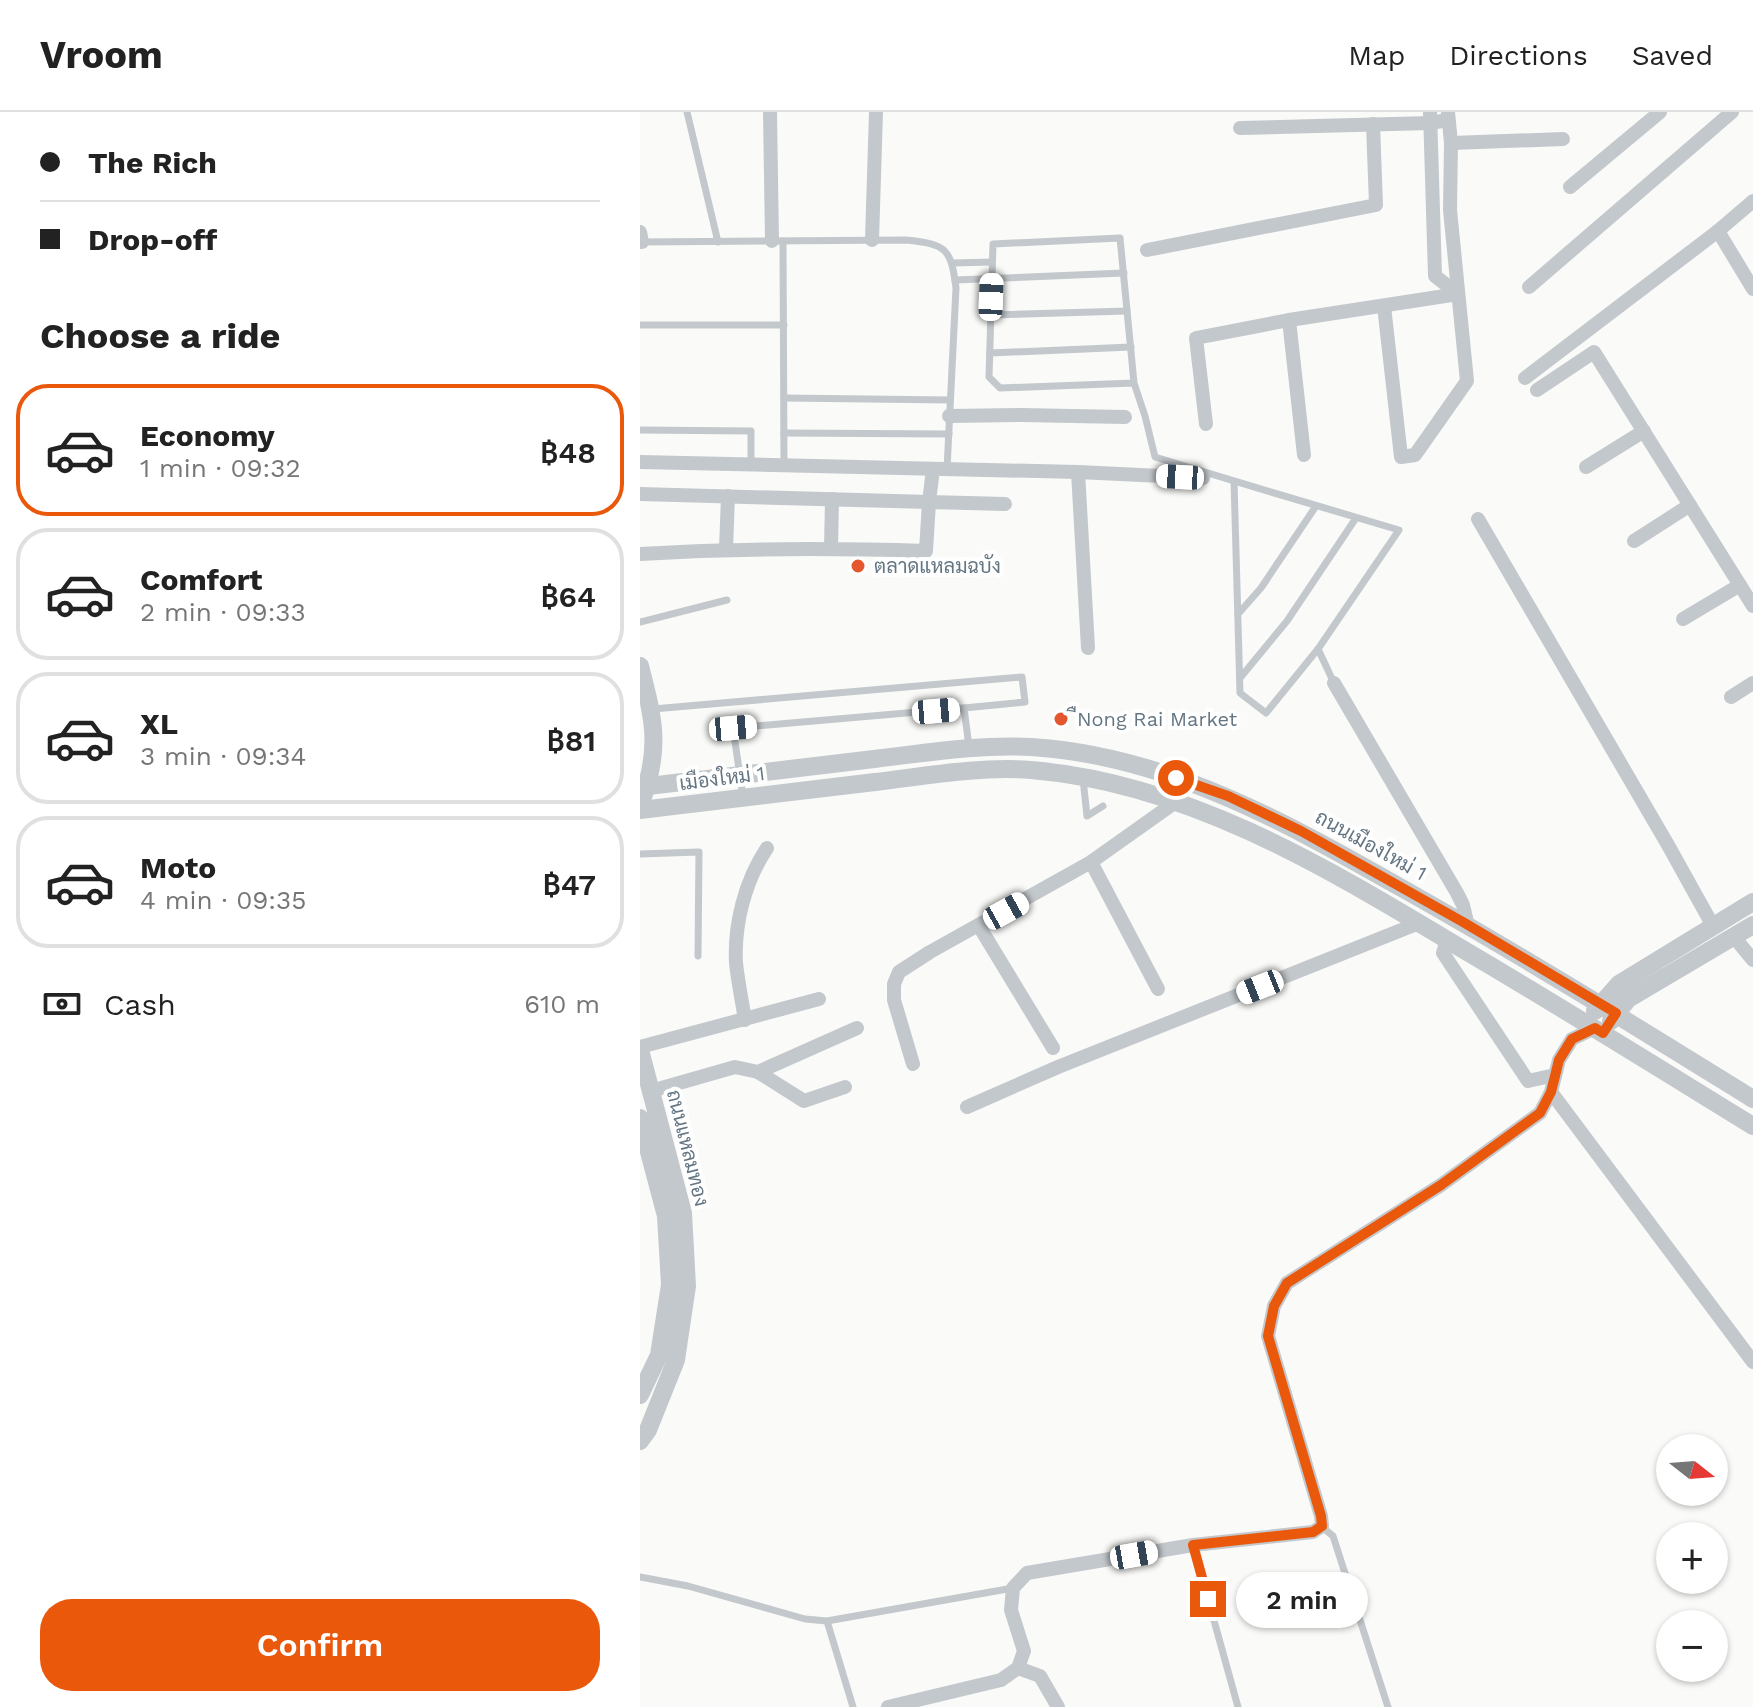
<!DOCTYPE html>
<meta charset="utf-8">
<style>
:root{--surface:#fff;--page:#f2f2f2;--text:#222;--muted:#767676;--line:#e0e0e0;--accent:#ea580c}
body{margin:0;font-family:"Work Sans",Sarabun,sans-serif;background:var(--page);color:var(--text);height:100vh;display:flex;flex-direction:column;font-size:30px;white-space:nowrap}
*{box-sizing:border-box;margin:0}
p{font-size:26px;color:var(--muted)}
.icon{flex:none;width:44px;height:44px;fill:none;stroke:currentColor;stroke-width:2;stroke-linecap:round;stroke-linejoin:round}
.map{position:relative;flex:1;overflow:hidden}
.panel{display:flex;flex-direction:column;background:var(--surface);width:640px}
.panel>*{flex:none}
.hud{display:grid;align-content:center;height:176px;padding:0 40px;background:var(--surface)}
.needle{width:52px;rotate:107deg}
.controls{position:absolute;left:1016px;top:1322px;display:grid;gap:16px}
.controls a{display:grid;place-items:center;width:72px;height:72px;border-radius:50%;background:var(--surface);box-shadow:0 2px 6px #0004;font-size:40px}
.end{position:absolute;width:36px;height:36px;margin:-18px;border:10px solid #ea580c;background:#fff;box-shadow:0 0 0 4px #fff}
.from{border-radius:50%}
.bubble{position:absolute;height:56px;border-radius:28px;background:var(--surface);box-shadow:0 2px 6px #0004;font-size:26px;font-weight:600;line-height:56px;text-align:center}
.car{position:absolute;width:24px;height:48px;margin:-24px -12px;border-radius:10px;box-shadow:0 0 6px 2px #0007;background:linear-gradient(#fff 24%,#345 0 40%,#fff 0 76%,#345 0 86%,#fff 0)}
.hud b{display:flex;align-items:center;gap:28px;height:76px;font-size:30px}
.hud b+b{border-top:2px solid var(--line)}
.hud i{width:20px;height:20px;background:var(--text)}
ul{padding:0;list-style:none}
li{display:flex;align-items:center;gap:24px;height:132px;margin:0 16px 12px;padding:0 24px;border:4px solid var(--line);border-radius:32px}
li div{flex:1}
li b{display:block;font-size:30px}
li em{font-style:normal;font-weight:600}
li.active{border-color:var(--accent)}
li>.icon{width:72px;height:72px;stroke-width:1.5}
h2{padding:0 40px;font-size:36px;line-height:96px}
.pay{display:flex;align-items:center;gap:20px;height:88px;padding:0 40px;font-size:30px}
.pay p{margin-inline-start:auto}
.primary-button{display:flex;gap:16px;margin-top:auto;padding:16px 40px}
.primary-button a{flex:1;height:92px;border-radius:32px;background:var(--accent);color:#fff;font-size:32px;font-weight:600;line-height:92px;text-align:center}
header{display:flex;align-items:center;gap:48px;box-sizing:border-box;height:112px;padding:0 40px;background:var(--surface);border-bottom:2px solid var(--line)}
header strong{font-size:38px}
nav{display:flex;gap:44px;margin-inline-start:auto;font-size:28px}
main{display:flex;flex:1;min-height:0}
.map>svg:first-child{display:block}
</style>
<header>
<strong>Vroom</strong>
<nav><a>Map</a><a>Directions</a><a>Saved</a></nav>
</header>
<main>
<section class="panel">
<div class="hud">
<b><i class="from"></i>The Rich</b>
<b><i></i>Drop-off</b>
</div>
<h2>Choose a ride</h2>
<ul>
<li class="active"><svg class="icon" aria-label="car" viewBox="0 0 24 24"><path d="M5 17H2v-5l4-1 3-4h7l3 4 3 1v5h-3M9 17h6M6 11h13"/><circle cx="7" cy="17" r="2"/><circle cx="17" cy="17" r="2"/></svg><div><b>Economy</b><p>1 min · 09:32</p></div><em>฿48</em></li>
<li><svg class="icon" aria-label="car" viewBox="0 0 24 24"><path d="M5 17H2v-5l4-1 3-4h7l3 4 3 1v5h-3M9 17h6M6 11h13"/><circle cx="7" cy="17" r="2"/><circle cx="17" cy="17" r="2"/></svg><div><b>Comfort</b><p>2 min · 09:33</p></div><em>฿64</em></li>
<li><svg class="icon" aria-label="car" viewBox="0 0 24 24"><path d="M5 17H2v-5l4-1 3-4h7l3 4 3 1v5h-3M9 17h6M6 11h13"/><circle cx="7" cy="17" r="2"/><circle cx="17" cy="17" r="2"/></svg><div><b>XL</b><p>3 min · 09:34</p></div><em>฿81</em></li>
<li><svg class="icon" aria-label="car" viewBox="0 0 24 24"><path d="M5 17H2v-5l4-1 3-4h7l3 4 3 1v5h-3M9 17h6M6 11h13"/><circle cx="7" cy="17" r="2"/><circle cx="17" cy="17" r="2"/></svg><div><b>Moto</b><p>4 min · 09:35</p></div><em>฿47</em></li>
</ul>
<div class="pay"><svg class="icon" aria-label="cash" viewBox="0 0 24 24"><path d="M3 7h18v10H3z"/><circle cx="12" cy="12" r="2"/></svg>Cash<p>610 m</p></div>
<div class="primary-button"><a>Confirm</a></div>
</section>
<div class="map">
<svg width="1113" height="1595" viewBox="0 0 1113 1595">
<rect width="100%" height="100%" fill="#fafaf8"/>
<g fill="none" stroke-linecap="round" stroke-linejoin="round">
<g stroke="#c3c8cc" stroke-width="7">
<path d="M47,0L78,130"/>
<path d="M143,129L144,353"/>
<path d="M2,130L266,128C306,132 311,136 316,176L307,357"/>
<path d="M313,151L352,150"/>
<path d="M315,168L484,161"/>
<path d="M351,203L487,199"/>
<path d="M0,213H144"/>
<path d="M350,241L491,235"/>
<path d="M494,271L360,276L349,265L353,132L480,126L494,271L505,304L515,345C596,370 678,394 759,418L678,537L626,601L600,581L594,369"/>
<path d="M144,286L310,288"/>
<path d="M0,318L111,319V352"/>
<path d="M144,321L309,322"/>
<path d="M598,502L621,476L676,394"/>
<path d="M0,510L87,488"/>
<path d="M678,537L694,571"/>
<path d="M600,566L647,509L716,406"/>
<path d="M13,597L382,565L385,590L324,596L329,635"/>
<path d="M443,667L447,704L463,694"/>
<path d="M103,685L93,616L324,596"/>
<path d="M0,742L59,740L58,844"/>
<path d="M682,1415L693,1424L748,1595"/>
<path d="M553,1433L598,1595"/>
<path d="M0,1465L48,1474L165,1507L187,1509L373,1476"/>
<path d="M187,1509L213,1595"/>
</g>
<g stroke="#c3c8cc" stroke-width="14">
<path d="M130,0L132,129"/>
<path d="M790,0L795,164L818,182"/>
<path d="M600,16L790,11L808,8"/>
<path d="M811,31L923,27"/>
<path d="M930,75L1020,0"/>
<path d="M1078,119L1113,177"/>
<path d="M0,120L2,130"/>
<path d="M232,128L236,0"/>
<path d="M507,138L736,93L733,12"/>
<path d="M889,175L1092,0"/>
<path d="M744,194L761,345L775,343L827,269L810,98L811,31L808,0"/>
<path d="M649,208L664,343"/>
<path d="M885,266L1078,119L1113,89"/>
<path d="M897,278L954,240L1113,494"/>
<path d="M309,304L381,303L485,305"/>
<path d="M566,312L556,226L649,208L818,182"/>
<path d="M0,350L438,360L563,366"/>
<path d="M946,355L1004,319"/>
<path d="M438,360L448,536"/>
<path d="M0,382L289,390L293,357"/>
<path d="M838,407L1028,733L1073,814"/>
<path d="M994,429L1050,393"/>
<path d="M191,436L192,387"/>
<path d="M86,437L88,384"/>
<path d="M0,442C96,436 191,436 286,439L289,390L365,392"/>
<path d="M1043,507L1100,473"/>
<path d="M694,571L817,781L823,793L828,814"/>
<path d="M1091,585L1113,571"/>
<path d="M451,750L518,877"/>
<path d="M339,814L413,936"/>
<path d="M1094,825L1113,848"/>
<path d="M807,828L803,841L888,969L915,963"/>
<path d="M105,908C102,889 98,870 96,851C94,812 105,769 127,736"/>
<path d="M0,935L179,887"/>
<path d="M273,952L254,888V872L259,860L290,840L451,750L537,689"/>
<path d="M118,960L164,989L205,975"/>
<path d="M11,979L95,955L118,960L217,916"/>
<path d="M911,980L1113,1250"/>
<path d="M327,995L418,955L779,811"/>
<path d="M378,1556L400,1564L418,1595"/>
<path d="M248,1595L361,1568L378,1556L384,1539L371,1498L373,1476L387,1461L553,1433L673,1420L682,1414L681,1404L628,1224L634,1194L647,1171L801,1073L900,1001L911,980L919,948L932,927L955,916"/>
</g>
<g stroke="#c3c8cc" stroke-width="18">
<path d="M0,554C13,605 21,633 3,685"/>
<path d="M0,675C78,666 156,656 234,647C286,641 338,632 391,635C535,644 659,718 781,787C894,851 1003,919 1113,987"/>
<path d="M0,698C78,689 156,680 235,670C286,664 339,654 391,658C550,671 690,758 824,838C921,895 1017,955 1113,1014"/>
<path d="M955,899L979,872L1113,790"/>
<path d="M971,909L988,887L1113,813"/>
<path d="M0,938L43,1101L47,1174L36,1248L8,1318L0,1329"/>
<path d="M0,1006L26,1104L30,1173L19,1243L0,1283"/>
</g>
</g>
<g fill="none" stroke-linecap="round" stroke-linejoin="round">
<path stroke="#ea580c" stroke-width="10" d="M536,666L588,684L661,719L823,810L976,901L963,921L955,916L932,927L919,948L911,980L900,1001L801,1073L647,1171L634,1194L628,1224L681,1404L682,1414L673,1420L553,1433L568,1487"/>
</g>
<g fill="#e4572e" stroke="#fff" stroke-width="3">
<circle cx="218" cy="454" r="8"/>
<circle cx="421" cy="607" r="8"/>
</g>
<g text-anchor="middle" stroke-width="8" stroke-linejoin="round" paint-order="stroke">
<g font-size="20" fill="#657683" stroke="#fff" text-anchor="start">
<text x="234" y="461">ตลาดแหลมฉบัง</text>
<text x="437" y="614">ืNong Rai Market</text>
</g>
<g font-size="20" fill="#657683" stroke="#fff">
<text transform="translate(82 666) rotate(-7)" y="7">เมืองใหม่ 1</text>
<text transform="translate(731 733) rotate(29)" y="7">ถนนเมืองใหม่ 1</text>
<text transform="translate(48 1036) rotate(76)" y="7">ถนนแหลมทอง</text>
</g>
</g>
</svg>
<div class="controls">
<a><svg class="needle" viewBox="-14 -14 28 28"><path d="M0-13l5 13h-10z" fill="#e53935"/><path d="M0 13l5-13h-10z" fill="#767676"/></svg></a>
<a>+</a>
<a>−</a>
</div>
<i class="end from" style="left:536px;top:666px"></i>
<i class="end" style="left:568px;top:1487px"></i>
<div class="bubble" style="left:596px;top:1460px;width:132px">2 min</div>
<i class="car" style="left:351px;top:185px;rotate:2deg"></i>
<i class="car" style="left:540px;top:365px;rotate:273deg"></i>
<i class="car" style="left:296px;top:599px;rotate:85deg"></i>
<i class="car" style="left:93px;top:616px;rotate:85deg"></i>
<i class="car" style="left:366px;top:799px;rotate:61deg"></i>
<i class="car" style="left:620px;top:875px;rotate:248deg"></i>
<i class="car" style="left:494px;top:1443px;rotate:80deg"></i>
</div>
</main>
